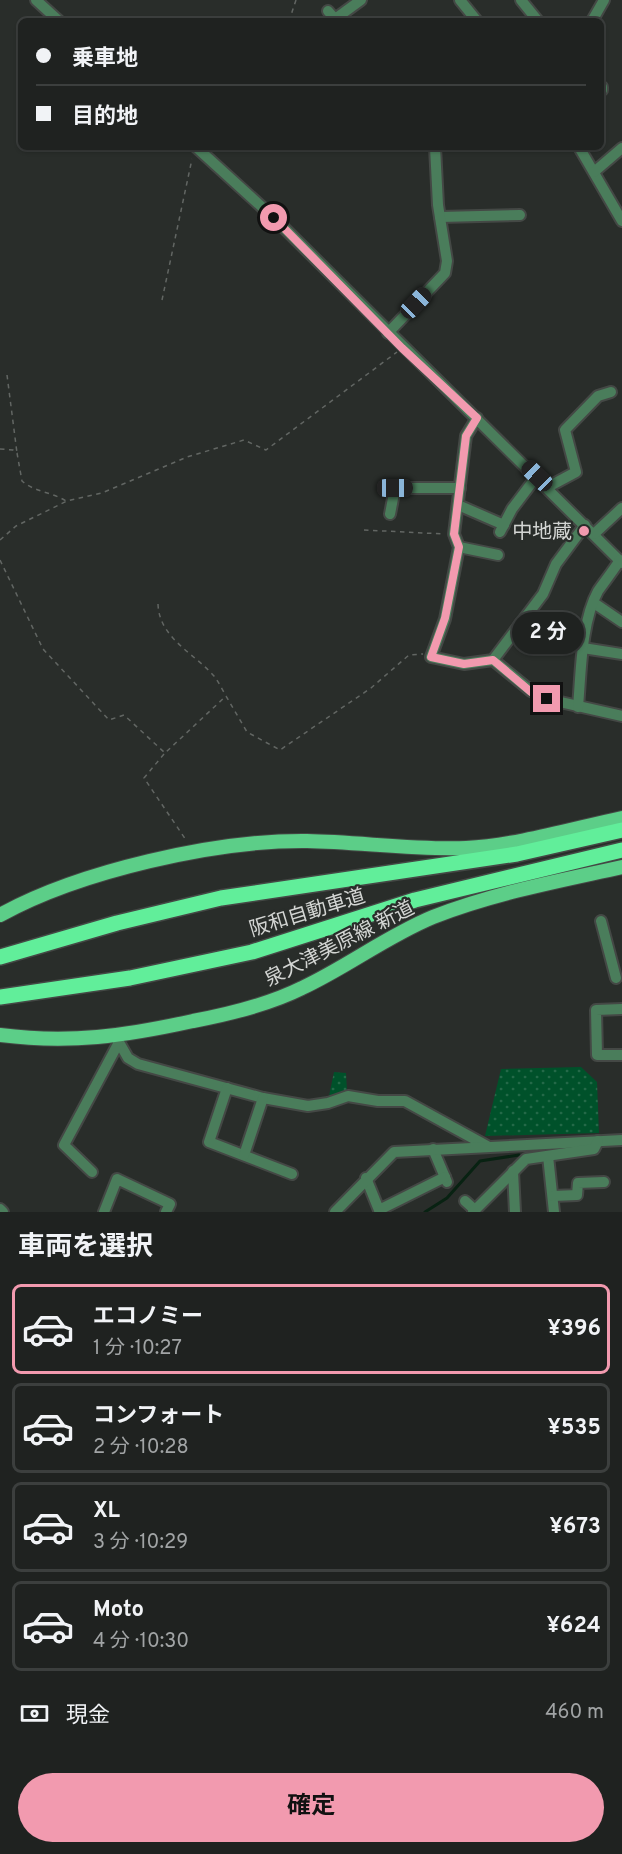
<!DOCTYPE html>
<html lang="ja">
<meta charset="utf-8">
<style>
:root{--surface:#1f2220;--page:#272a29;--text:#f1f3f6;--muted:#a1a4a5;--line:#3c3f3e;--accent:#f29aaf}
body{margin:0;font-family:Overpass,"Noto Sans JP",sans-serif;background:var(--page);color:var(--text);height:100vh;display:flex;flex-direction:column;font-size:22px;white-space:nowrap}
*{box-sizing:border-box;margin:0}
p{font-size:20px;color:var(--muted)}
.icon{flex:none;width:33px;height:33px;fill:none;stroke:currentColor;stroke-width:2;stroke-linecap:round;stroke-linejoin:round}
.map{position:relative;height:1212px;overflow:hidden}
.drawer{display:flex;flex-direction:column;background:var(--surface);flex:1}
.drawer>*{flex:none}
.guide{position:absolute;left:18px;top:18px;width:586px;height:132px;border-radius:9px;box-shadow:0 2px 4px #0004,0 0 0 2px var(--line);display:grid;align-content:center;height:132px;padding:0 18px;background:var(--surface)}
.end{position:absolute;width:27px;height:27px;margin:-14px;border:8px solid #f29aaf;background:#111;box-shadow:0 0 0 3px #111}
.from{border-radius:50%}
.bubble{position:absolute;height:42px;border-radius:21px;background:var(--surface);box-shadow:0 2px 4px #0004,0 0 0 2px var(--line);font-size:20px;font-weight:700;line-height:42px;text-align:center}
.car{position:absolute;width:18px;height:36px;margin:-18px -9px;border-radius:8px;box-shadow:0 0 4px 2px #0007;background:linear-gradient(#222 24%,#8ab4d8 0 40%,#222 0 76%,#8ab4d8 0 86%,#222 0)}
.guide b{display:flex;align-items:center;gap:21px;height:57px;font-size:22px}
.guide b+b{border-top:2px solid var(--line)}
.guide i{width:15px;height:15px;background:var(--text)}
ul{padding:0;list-style:none}
li{display:flex;align-items:center;gap:18px;height:90px;margin:0 12px 9px;padding:0 6px;border:3px solid var(--line);border-radius:9px}
li div{flex:1}
li b{display:block;font-size:22px}
li em{font-style:normal;font-weight:700}
li.active{border-color:var(--accent)}
li>.icon{width:54px;height:54px;stroke-width:1.5}
h2{padding:0 18px;font-size:27px;line-height:72px}
.pay{display:flex;align-items:center;gap:15px;height:66px;padding:0 18px;font-size:22px}
.pay p{margin-inline-start:auto}
.action{display:flex;gap:12px;margin-top:auto;padding:12px 18px}
.action a{flex:1;height:69px;border-radius:36px;background:var(--accent);color:#111;font-size:24px;font-weight:700;line-height:69px;text-align:center}
.map>svg:first-child{display:block}
</style>
<div class="map">
<svg width="622" height="1212" viewBox="0 0 622 1212">
<defs>
<pattern id="green-dots" width="8" height="8" patternUnits="userSpaceOnUse" patternTransform="scale(1.5)"><rect width="8" height="8" fill="#00512a"/><path d="M2 2h.1M6 6h.1" fill="none" stroke="#246948" stroke-width="1.8" stroke-linecap="round"/></pattern>
</defs>
<rect width="100%" height="100%" fill="#292d2a"/>
<g fill="url(#green-dots)">
<path d="M581,1067L597,1082L599,1133L485,1136L501,1069Z"/>
<path d="M334,1072L346,1073L347,1091L329,1096Z"/>
</g>
<g fill="none" stroke-linecap="round" stroke-linejoin="round">
<path stroke="#082212" stroke-width="3" d="M425,1212L447,1198L480,1161L519,1155"/>
<g stroke="#444845" stroke-width="14">
<g id="minor">
<path d="M36,0L59,21"/>
<path d="M460,0L477,21"/>
<path d="M521,0L538,21"/>
<path d="M328,11L335,19L361,0"/>
<path d="M592,21L604,0"/>
<path d="M602,87V90"/>
<path d="M196,147L274,218L622,563"/>
<path d="M579,147L622,221"/>
<path d="M594,172L622,148"/>
<path d="M440,217L520,215"/>
<path d="M388,333L445,273L447,261L438,205L435,147"/>
<path d="M477,418L466,436L454,534L459,547L445,619L431,657L464,664L493,660L531,691L547,699L622,716"/>
<path d="M548,487L576,472L565,430L598,396L611,392"/>
<path d="M458,505L504,525"/>
<path d="M390,514L395,488H460"/>
<path d="M500,532L512,509L537,476"/>
<path d="M594,534L622,508"/>
<path d="M459,547L498,555"/>
<path d="M594,603L622,622"/>
<path d="M583,648L622,654"/>
<path d="M493,660L543,594L556,564L585,525"/>
<path d="M578,707C581,673 581,622 598,591C605,581 613,571 620,560"/>
<path d="M601,921L616,978"/>
<path d="M622,1009L596,1010L597,1055H622"/>
<path d="M116,1037L128,1058L138,1064L263,1098L308,1106L328,1103L348,1096L378,1101H405L487,1146"/>
<path d="M227,1088L209,1142L292,1174"/>
<path d="M433,1149L447,1182"/>
<path d="M244,1155L263,1098"/>
<path d="M548,1156L554,1212"/>
<path d="M513,1171L515,1212"/>
<path d="M92,1172L64,1145L118,1044"/>
<path d="M366,1178L379,1210L445,1177"/>
<path d="M553,1196L577,1195L578,1183L604,1182"/>
<path d="M465,1201L475,1210"/>
<path d="M0,1209L3,1212"/>
<path d="M104,1212L117,1179L170,1204L166,1212"/>
<path d="M335,1212L394,1152L622,1140"/>
<path d="M473,1212L526,1159L594,1149L598,1141"/>
</g>
</g>
<g stroke="#444845" stroke-width="16">
<g id="major">
<path d="M0,915C80,871 216,840 307,841C360,842 413,850 466,848C518,845 571,829 622,818"/>
<path d="M0,1035C70,1044 125,1036 193,1021C230,1014 268,1005 302,988C347,967 387,936 433,917C494,893 559,881 622,867"/>
</g>
</g>
<g stroke="#444845" stroke-width="18">
<g id="highway">
<path d="M0,957L117,923L221,898L517,854L622,830"/>
<path d="M0,997L130,978L252,952L415,900L622,850"/>
</g>
</g>
<g stroke="#626663" stroke-width="1.5" stroke-dasharray="4.5 4.5" stroke-linecap="butt">
<path d="M296,21L292,12L296,0"/>
<path d="M162,300L192,159"/>
<path d="M7,375L17,453"/>
<path d="M0,449L13,450L17,453L22,481C34,492 52,492 66,501"/>
<path d="M364,530L444,534"/>
<path d="M0,540L16,526L67,501L102,493L187,457L244,440L266,450L397,352"/>
<path d="M0,560L43,649L109,720L124,715L165,753L226,696L247,732L280,750L371,688L409,655L423,654"/>
<path d="M158,604C159,638 194,653 214,676C218,681 222,689 226,696"/>
<path d="M164,754L144,778L186,840"/>
</g>
<use href="#minor" stroke="#4a7d5b" stroke-width="10"/>
<use href="#major" stroke="#5cce88" stroke-width="14"/>
<use href="#highway" stroke="#61ee9a" stroke-width="15"/>
</g>
<g fill="none" stroke-linecap="round" stroke-linejoin="round">
<path stroke="#f29aaf" stroke-width="8" d="M274,218L402,348L477,418L466,436L454,534L459,547L445,618L431,657L464,664L493,660L531,692L547,699"/>
</g>
<circle fill="#f29aaf" stroke="#292d2a" stroke-width="2" cx="584" cy="531" r="6"/>
<g text-anchor="middle" stroke-width="4.5" stroke-linejoin="round" paint-order="stroke">
<g font-size="20" fill="#d3d5d3" stroke="#292d2a" text-anchor="end">
<text x="572" y="538">中地蔵</text>
</g>
<g font-size="20" fill="#d3d5d3" stroke="#292d2a">
<text transform="translate(307 912) rotate(-17)" y="7">阪和自動車道</text>
<text transform="translate(339 943) rotate(-27)" y="7">泉大津美原線 新道</text>
</g>
</g>
</svg>
<i class="end from" style="left:274px;top:218px"></i>
<i class="end" style="left:547px;top:699px"></i>
<div class="bubble" style="left:512px;top:612px;width:72px">2 分</div>
<i class="car" style="left:416px;top:303px;rotate:44deg"></i>
<i class="car" style="left:537px;top:476px;rotate:314deg"></i>
<i class="car" style="left:395px;top:488px;rotate:90deg"></i>
<div class="guide">
<b><i class="from"></i>乗車地</b>
<b><i></i>目的地</b>
</div>
</div>
<section class="drawer">
<h2>車両を選択</h2>
<ul>
<li class="active"><svg class="icon" aria-label="car" viewBox="0 0 24 24"><path d="M5 17H2v-5l4-1 3-4h7l3 4 3 1v5h-3M9 17h6M6 11h13"/><circle cx="7" cy="17" r="2"/><circle cx="17" cy="17" r="2"/></svg><div><b>エコノミー</b><p>1 分 · 10:27</p></div><em>¥396</em></li>
<li><svg class="icon" aria-label="car" viewBox="0 0 24 24"><path d="M5 17H2v-5l4-1 3-4h7l3 4 3 1v5h-3M9 17h6M6 11h13"/><circle cx="7" cy="17" r="2"/><circle cx="17" cy="17" r="2"/></svg><div><b>コンフォート</b><p>2 分 · 10:28</p></div><em>¥535</em></li>
<li><svg class="icon" aria-label="car" viewBox="0 0 24 24"><path d="M5 17H2v-5l4-1 3-4h7l3 4 3 1v5h-3M9 17h6M6 11h13"/><circle cx="7" cy="17" r="2"/><circle cx="17" cy="17" r="2"/></svg><div><b>XL</b><p>3 分 · 10:29</p></div><em>¥673</em></li>
<li><svg class="icon" aria-label="car" viewBox="0 0 24 24"><path d="M5 17H2v-5l4-1 3-4h7l3 4 3 1v5h-3M9 17h6M6 11h13"/><circle cx="7" cy="17" r="2"/><circle cx="17" cy="17" r="2"/></svg><div><b>Moto</b><p>4 分 · 10:30</p></div><em>¥624</em></li>
</ul>
<div class="pay"><svg class="icon" aria-label="cash" viewBox="0 0 24 24"><path d="M3 7h18v10H3z"/><circle cx="12" cy="12" r="2"/></svg>現金<p>460 m</p></div>
<div class="action"><a>確定</a></div>
</section>
